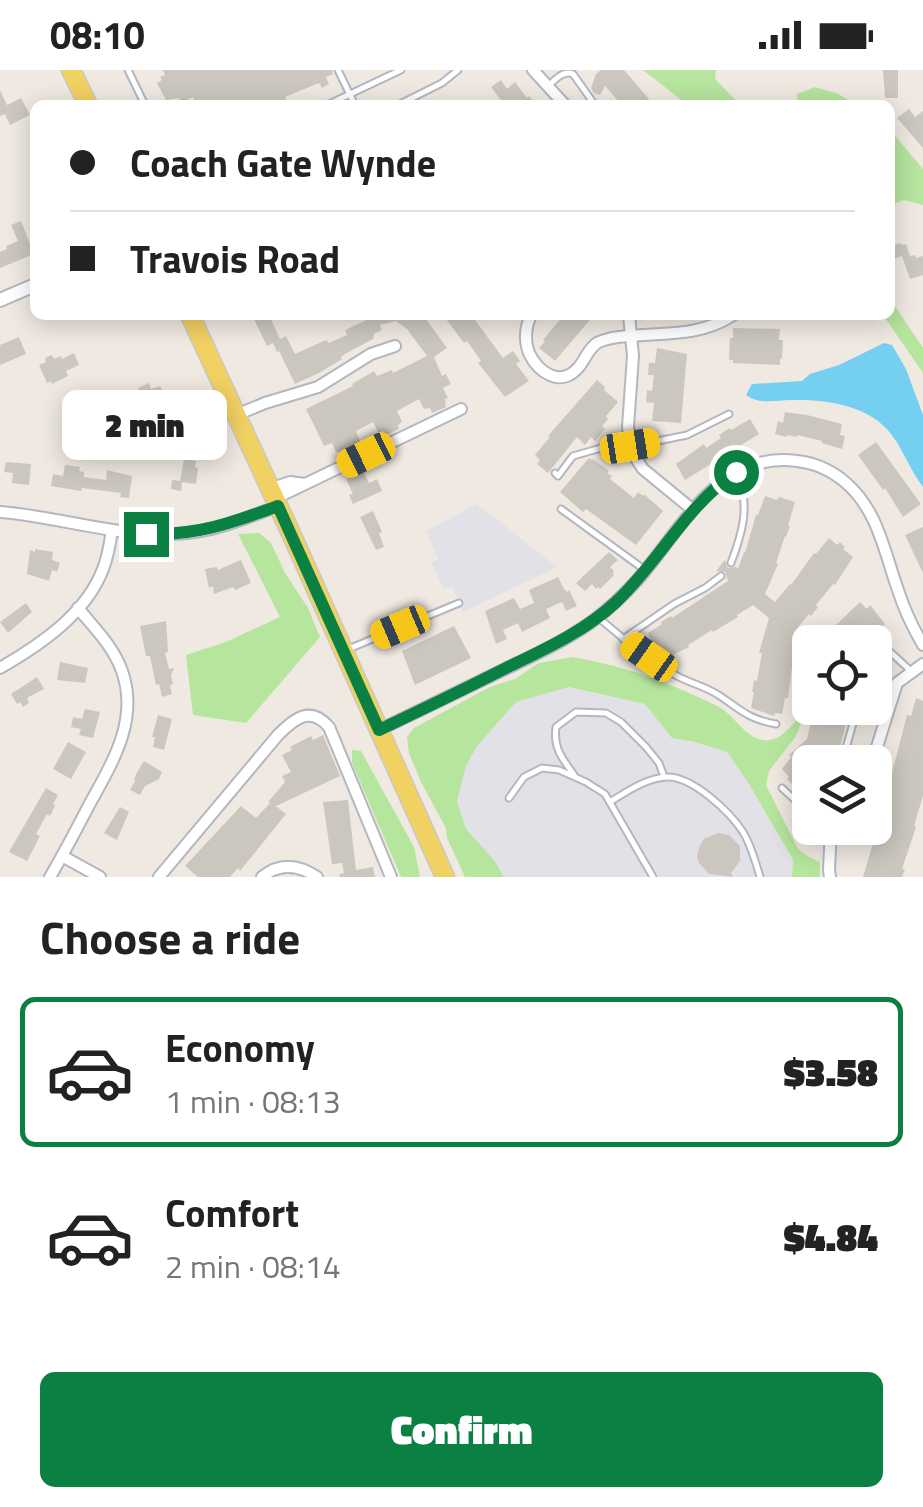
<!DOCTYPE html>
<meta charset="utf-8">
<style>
:root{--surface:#fff;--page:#f2f2f2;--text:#222;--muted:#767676;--line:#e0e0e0;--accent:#0b8043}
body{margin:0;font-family:"Titillium Web",sans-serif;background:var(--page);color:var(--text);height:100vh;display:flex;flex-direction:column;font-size:38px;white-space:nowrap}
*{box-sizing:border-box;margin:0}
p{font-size:32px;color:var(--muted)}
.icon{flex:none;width:55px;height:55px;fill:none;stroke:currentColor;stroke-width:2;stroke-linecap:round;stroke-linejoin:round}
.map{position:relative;height:807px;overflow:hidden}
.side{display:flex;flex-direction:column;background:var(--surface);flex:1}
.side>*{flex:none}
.hud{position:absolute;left:30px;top:30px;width:865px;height:220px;border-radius:15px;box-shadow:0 5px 25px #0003;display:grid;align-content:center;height:220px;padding:0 40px;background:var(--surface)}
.tools{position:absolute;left:792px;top:555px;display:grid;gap:20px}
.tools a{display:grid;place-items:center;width:100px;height:100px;border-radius:15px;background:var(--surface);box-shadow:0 5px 25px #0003;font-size:50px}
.end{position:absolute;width:45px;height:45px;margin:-22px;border:12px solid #0b8043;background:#fff;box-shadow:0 0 0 5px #fff}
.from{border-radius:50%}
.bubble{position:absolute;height:70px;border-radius:15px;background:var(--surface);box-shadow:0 5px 25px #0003;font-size:32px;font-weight:800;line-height:70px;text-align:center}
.car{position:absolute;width:30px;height:60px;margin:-30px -15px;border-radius:12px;box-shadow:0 0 8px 2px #0007;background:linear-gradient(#f5c518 24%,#345 0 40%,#f5c518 0 76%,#345 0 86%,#f5c518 0)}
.hud b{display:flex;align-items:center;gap:35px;height:95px;font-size:38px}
.hud b+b{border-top:2px solid var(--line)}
.hud i{width:25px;height:25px;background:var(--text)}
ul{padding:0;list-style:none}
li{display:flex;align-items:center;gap:30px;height:150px;margin:0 20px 15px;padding:0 20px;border:5px solid transparent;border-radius:15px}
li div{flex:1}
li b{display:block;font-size:38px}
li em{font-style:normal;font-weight:800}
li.selected{border-color:var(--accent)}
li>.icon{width:90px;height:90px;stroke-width:1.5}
h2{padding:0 40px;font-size:45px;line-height:120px}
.action{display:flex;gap:20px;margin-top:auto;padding:20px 40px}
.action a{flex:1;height:115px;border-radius:15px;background:var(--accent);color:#fff;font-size:40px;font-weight:800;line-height:115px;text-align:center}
.status{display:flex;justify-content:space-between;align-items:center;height:70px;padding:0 50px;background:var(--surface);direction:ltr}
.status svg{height:28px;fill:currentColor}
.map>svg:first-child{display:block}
</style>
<div class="status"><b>08:10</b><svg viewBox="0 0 49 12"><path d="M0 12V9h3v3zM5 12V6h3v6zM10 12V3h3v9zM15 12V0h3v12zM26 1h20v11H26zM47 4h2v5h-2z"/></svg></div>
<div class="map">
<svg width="923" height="807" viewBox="0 0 923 807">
<rect width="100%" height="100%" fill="#efe9e1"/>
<g fill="#e3e1e8">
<path d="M477,434L557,497L463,542L452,516L444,519L431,493L438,489L426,461Z"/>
<path d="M568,617L646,634L672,668L695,672L727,682L749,714L793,791L792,807H504L494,790L466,759L457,732L466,696L477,676L516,632Z"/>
</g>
<g fill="#b6e59e">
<path d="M643,0H716L715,9L740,35H688Z"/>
<path d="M815,17L836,23L857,35L798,34L797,24Z"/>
<path d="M890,60L923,99V135L904,130L896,133L890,154Z"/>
<path d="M890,224L895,236L923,278V303L883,245H890Z"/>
<path d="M259,463L271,473L285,503L308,538L320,567L246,653L193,645L186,585L226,572L280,547L238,464Z"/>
<path d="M572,587C626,596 670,613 719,637C734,645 744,666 762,670C778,673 790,658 799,647L801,653L796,666L769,701L766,715L798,779L809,787L820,792V807H792L793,790L749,714L727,682L695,672L672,668L645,634L569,617L516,632L477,676L466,696L457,731L466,759L494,790L504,807H465L447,768L446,758L421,712L409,683L407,667L414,658L490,617L515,609L539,593Z"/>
<path d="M352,680L361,681L414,777L420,807H401L352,693Z"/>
</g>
<path fill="#75cff0" d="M884,273L892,275L906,299L923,345V417C909,399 902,375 886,358C863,334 822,329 791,330C774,330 760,335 746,325L752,314L802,311L810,304L839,295Z"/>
<g fill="#cbc7bf">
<path d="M163,0H332L333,4L326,7L329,14L322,18L319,13L285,27L289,35H197L193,27L181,33L179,28L166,30L157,13L162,10L160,7L165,5Z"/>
<path d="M601,0H624L649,29L642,35H622L605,16L600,25L594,23L591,18L596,4Z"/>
<path d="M883,0H898V28H885Z"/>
<path d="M501,10L507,19L515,12L527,28L529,26L536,35H508L505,31L503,33L491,17Z"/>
<path d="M0,20L7,35L21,28L30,45L10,55L5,44L0,46Z"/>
<path d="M909,39L915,47L923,41V78L897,48Z"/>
<path d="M21,151L34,184L0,198V182L7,179L6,176L18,171L11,155Z"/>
<path d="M901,173L902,175L906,174L910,186L915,185L916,188L923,186V205L910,209L902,186L890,190V176Z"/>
<path d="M252,245H269L280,269L286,266L295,284L326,270L329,273L347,265L345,260L377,245H423L447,278L434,287L442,306L446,304L451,314L443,318L448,328L445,329L446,337L432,343L430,338L424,339L419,329L397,341L402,351L398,356L399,359L386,365L384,361L378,362L373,352L356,361L360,371L356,376L358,379L344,386L342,382H336L332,373L324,376L306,339L353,316L352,314L374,301L377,306L392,300L393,303L427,286L407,259L396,251L380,255L382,260L374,264L373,269L345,284L341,287L342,289L321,302L295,314L279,281L277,282L273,273L267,276Z"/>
<path d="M443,245H483L475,250L503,288L513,281L520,291L516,294L529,311L505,327L478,293L481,291L467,271L464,273Z"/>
<path d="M564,245H594L555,291L539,278L545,271L543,270Z"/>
<path d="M733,258L780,259L779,270H783L782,289H780V295L733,293V290H729L730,268H733Z"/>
<path d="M19,267L26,284L0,295V275Z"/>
<path d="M657,278L687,284L681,353L652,351L654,333L646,332L647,320L652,321L654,305H648L649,293H655Z"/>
<path d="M74,283L79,295L66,301L68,306L52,314L51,311L47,313L39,295L46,292L45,288L52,285L54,289L61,286L62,289Z"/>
<path d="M597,310L605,317L604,320L618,332L606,346L608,349L602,356L605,359L595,371L591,367L585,375L577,367L548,403L537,394L540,390L535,385L550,367L548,366Z"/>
<path d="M149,313L151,319L160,316L170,337L163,340L170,355L178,352L187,374L172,381L167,372L164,373L155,353L158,351L150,334L146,336L138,318Z"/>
<path d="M785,342L807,345L842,354L840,365L845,366L842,379L822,373V371L797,365V367L787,365L786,367L775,364L778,351L783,353Z"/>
<path d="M750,349L759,364L685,410L676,394L704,374L706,378L721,368L719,365L730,358L731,360Z"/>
<path d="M876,372L921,434L903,447L885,418L883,420L858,385Z"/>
<path d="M589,388L592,390L593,389L609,401L607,403L612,406L610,409L634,428L638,422L643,426L644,424L663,441L636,475L586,439L583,442L560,422Z"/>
<path d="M184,389L196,391L195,397L198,398L196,414L182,412L181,421L171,419L172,410L180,411Z"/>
<path d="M6,392L31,394L29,415L12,413L13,403L4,402Z"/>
<path d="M65,395L80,397L79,401L84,402V407L106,410L107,400L132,406L129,428L120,427L121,423L82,418L81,421L51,416L53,404L63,406Z"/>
<path d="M363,401L369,413L377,409L382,421L353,434L349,425L353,424L346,409Z"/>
<path d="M765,426L777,430L779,427L795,432L788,455L790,456L786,467L785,466L776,493L778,494L765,524L775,532L790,514L791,515L814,483L816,484L829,468L837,475L840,472L845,477L843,479L853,487L835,515L834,513L816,535L818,537L811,546L809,544L798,557L794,577L797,578L795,589H793L788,628H785L782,644L775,643L774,646L751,638L754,622H752L754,610L757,611L762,583H759L769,548L753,535L737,545L738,547L713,562L712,560L688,575L689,577L664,589L659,580L656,582L648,563L662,554L661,552L671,546L672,548L728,511L725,502L716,501L725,490L728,498L736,497L738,499L744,482L745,483L756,445H758Z"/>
<path d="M373,441L382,462L379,463L384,477L376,480L360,447Z"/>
<path d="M923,457V503L905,465Z"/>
<path d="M35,479L53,482L52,490L60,493L57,502L52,500L49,511L27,504L30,480L35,482Z"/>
<path d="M609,482L618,490L610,497L614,501L613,503L614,505L600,519L598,517L596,519L592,514L585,521L576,513Z"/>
<path d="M241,490L251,513L235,520L233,517L214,524L213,516L209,518L205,499L217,497L218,500Z"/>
<path d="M558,507L564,519L567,522L569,520L577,536L566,541L562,532L546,539L550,548L522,562L518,553L503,560L507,569L496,574L485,541L514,528L520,539L534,533L529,520Z"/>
<path d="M860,532L867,539L870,535L885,554L870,572H826L837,558L835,556Z"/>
<path d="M26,533L32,542L8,563L0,552Z"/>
<path d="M166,551L168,582L165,583L169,599L174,598L171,606L173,614L170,615L172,624L162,627L159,614L156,615L150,586H146L140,556Z"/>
<path d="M454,556L471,588L415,615L402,581Z"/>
<path d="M60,592L88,598L85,613L57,610Z"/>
<path d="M37,607L44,619L27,628L29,633L23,637L20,632L17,634L11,624Z"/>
<path d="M916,628L923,631V726L914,756L916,757L902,799H905L902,807H863L873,773L871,772L883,738L875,736V719L887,722L907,645L911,646Z"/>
<path d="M813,638H850L838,684L832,692H810V717L806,721L800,715L797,719L787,709L789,707L782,699L791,687L789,685L807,669L810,655L807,654L810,640H812Z"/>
<path d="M85,639L100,642L93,668L79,665L81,659L71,657L73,647L82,649Z"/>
<path d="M158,645L172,649L164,680L153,677L155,667H152Z"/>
<path d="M323,665L340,706L274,737H277L286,744L240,801L238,798L230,807H198L185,796L241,736L256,748L270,733L268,732L285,712L282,706L291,702L282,685L292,680L290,677L311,666L313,670Z"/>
<path d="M68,672L86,682L71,709L53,699Z"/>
<path d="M144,691L162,702L159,709L145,716L140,725L130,720L135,711L134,710L136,704Z"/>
<path d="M46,718L58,725L53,734L55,736L50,746L47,744L36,764L40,766L27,791L9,782Z"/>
<path d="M348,730L356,800L373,797L375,807H340L339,804L344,803L342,793L332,794L323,732Z"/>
<path d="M120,737L129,742L117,770L104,763Z"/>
<path d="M718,763L729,765L740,776V791L731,803L733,807L709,804L699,793L697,786L700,775L704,769Z"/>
</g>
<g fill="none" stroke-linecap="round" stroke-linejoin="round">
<g stroke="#b4b7c1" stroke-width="9">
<g id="service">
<path d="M128,0L145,35"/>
<path d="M338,0L355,35"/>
<path d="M549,15C556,9 564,0 573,4L595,35"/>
<path d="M327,35L401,0"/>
<path d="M398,35L442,13L458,0"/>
<path d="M633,376L687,365L729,344"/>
<path d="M555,403L558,406L573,386L629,370"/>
<path d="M561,439L645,500"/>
<path d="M731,493C742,464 751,435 737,405"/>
<path d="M600,549C624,569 649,591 677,606C690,613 707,617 720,626C741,640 748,649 776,654"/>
<path d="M623,569L674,534L705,518L721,506"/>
<path d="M346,580L459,533"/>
<path d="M875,580L886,578L912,602"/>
<path d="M842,692L856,643"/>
<path d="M574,705C562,688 553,678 556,657L576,642L606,643L621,652L646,677L659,693L664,707"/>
<path d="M782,718L796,731L810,726"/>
<path d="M509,728L524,707L542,698L559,700L586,712L605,724L653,807"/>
<path d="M610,732C626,722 648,707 668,707C693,707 730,742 743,762C751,775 756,793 760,807"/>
</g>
</g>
<g stroke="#b4b7c1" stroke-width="14">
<g id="minor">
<path d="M533,0L565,35"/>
<path d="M531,245C525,258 524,270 529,283C538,302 560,318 578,298C585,290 588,279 597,273C600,271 608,269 612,268C653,261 695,270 733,245"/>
<path d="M629,245L633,286L628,357L631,381L643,399L693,440"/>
<path d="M236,345L265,333L318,317L371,284L395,276"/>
<path d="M270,419L290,412L305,414"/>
<path d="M274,429L461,339"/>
<path d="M0,442C65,447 129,472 195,462C224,458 251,446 278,436"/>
<path d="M0,598C40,575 86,544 103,499C108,487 110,473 112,460"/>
<path d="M379,660C421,640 462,620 503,600C532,586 563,572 590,553C608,540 625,524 640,507C682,458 720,380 797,391C815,393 832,401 845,412C878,440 884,481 898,520C904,539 913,558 923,575"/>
<path d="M868,692L876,680L897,613L923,594"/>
<path d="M62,786L100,807"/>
<path d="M50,807C63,785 75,762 87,739C110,696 140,652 122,601C113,576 95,559 78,538"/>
<path d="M159,807L278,665C294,649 310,635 329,657L391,807"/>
<path d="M262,807C280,792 299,795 317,807"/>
<path d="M830,807L829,800L831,758"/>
</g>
</g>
<g stroke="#b4b7c1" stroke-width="16">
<path id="tertiary" d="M0,230L35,215"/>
</g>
<g stroke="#c9c9c9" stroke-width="21">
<g id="primary">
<path d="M71,0L88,35"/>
<path d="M190,245L294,470L445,807"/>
</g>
</g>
<use href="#service" stroke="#fff" stroke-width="5"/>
<use href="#minor" stroke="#fff" stroke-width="10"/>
<use href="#tertiary" stroke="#fff" stroke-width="12"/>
<use href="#primary" stroke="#f2d163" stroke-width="18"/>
</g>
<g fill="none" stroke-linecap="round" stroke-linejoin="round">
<path stroke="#0b8043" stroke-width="12" d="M146,464C196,466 231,453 278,436L379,660C421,640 463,620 504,599C543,580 584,562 616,532C659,492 686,436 736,402"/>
</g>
</svg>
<div class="tools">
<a><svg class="icon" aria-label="locate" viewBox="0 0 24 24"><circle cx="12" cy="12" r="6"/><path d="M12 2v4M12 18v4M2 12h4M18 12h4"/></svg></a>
<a><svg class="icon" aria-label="layers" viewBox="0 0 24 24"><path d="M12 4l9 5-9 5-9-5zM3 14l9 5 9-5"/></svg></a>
</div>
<i class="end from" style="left:736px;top:402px"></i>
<i class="end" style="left:146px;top:464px"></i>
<div class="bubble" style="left:62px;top:320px;width:165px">2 min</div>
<i class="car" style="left:630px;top:376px;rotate:81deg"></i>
<i class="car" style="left:366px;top:385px;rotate:244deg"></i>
<i class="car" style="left:400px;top:557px;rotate:247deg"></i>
<i class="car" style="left:649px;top:587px;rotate:305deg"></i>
<div class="hud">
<b><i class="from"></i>Coach Gate Wynde</b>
<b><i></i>Travois Road</b>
</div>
</div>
<section class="side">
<h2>Choose a ride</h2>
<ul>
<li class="selected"><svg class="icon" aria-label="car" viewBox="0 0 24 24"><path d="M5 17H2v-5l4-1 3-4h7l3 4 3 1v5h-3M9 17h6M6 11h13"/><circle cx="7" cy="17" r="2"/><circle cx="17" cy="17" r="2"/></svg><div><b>Economy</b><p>1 min · 08:13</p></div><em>$3.58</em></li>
<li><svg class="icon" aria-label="car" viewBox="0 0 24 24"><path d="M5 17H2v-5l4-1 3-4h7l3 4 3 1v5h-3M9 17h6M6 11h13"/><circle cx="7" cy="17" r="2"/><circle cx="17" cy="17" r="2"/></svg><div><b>Comfort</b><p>2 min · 08:14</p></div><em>$4.84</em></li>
</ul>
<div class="action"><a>Confirm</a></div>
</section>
